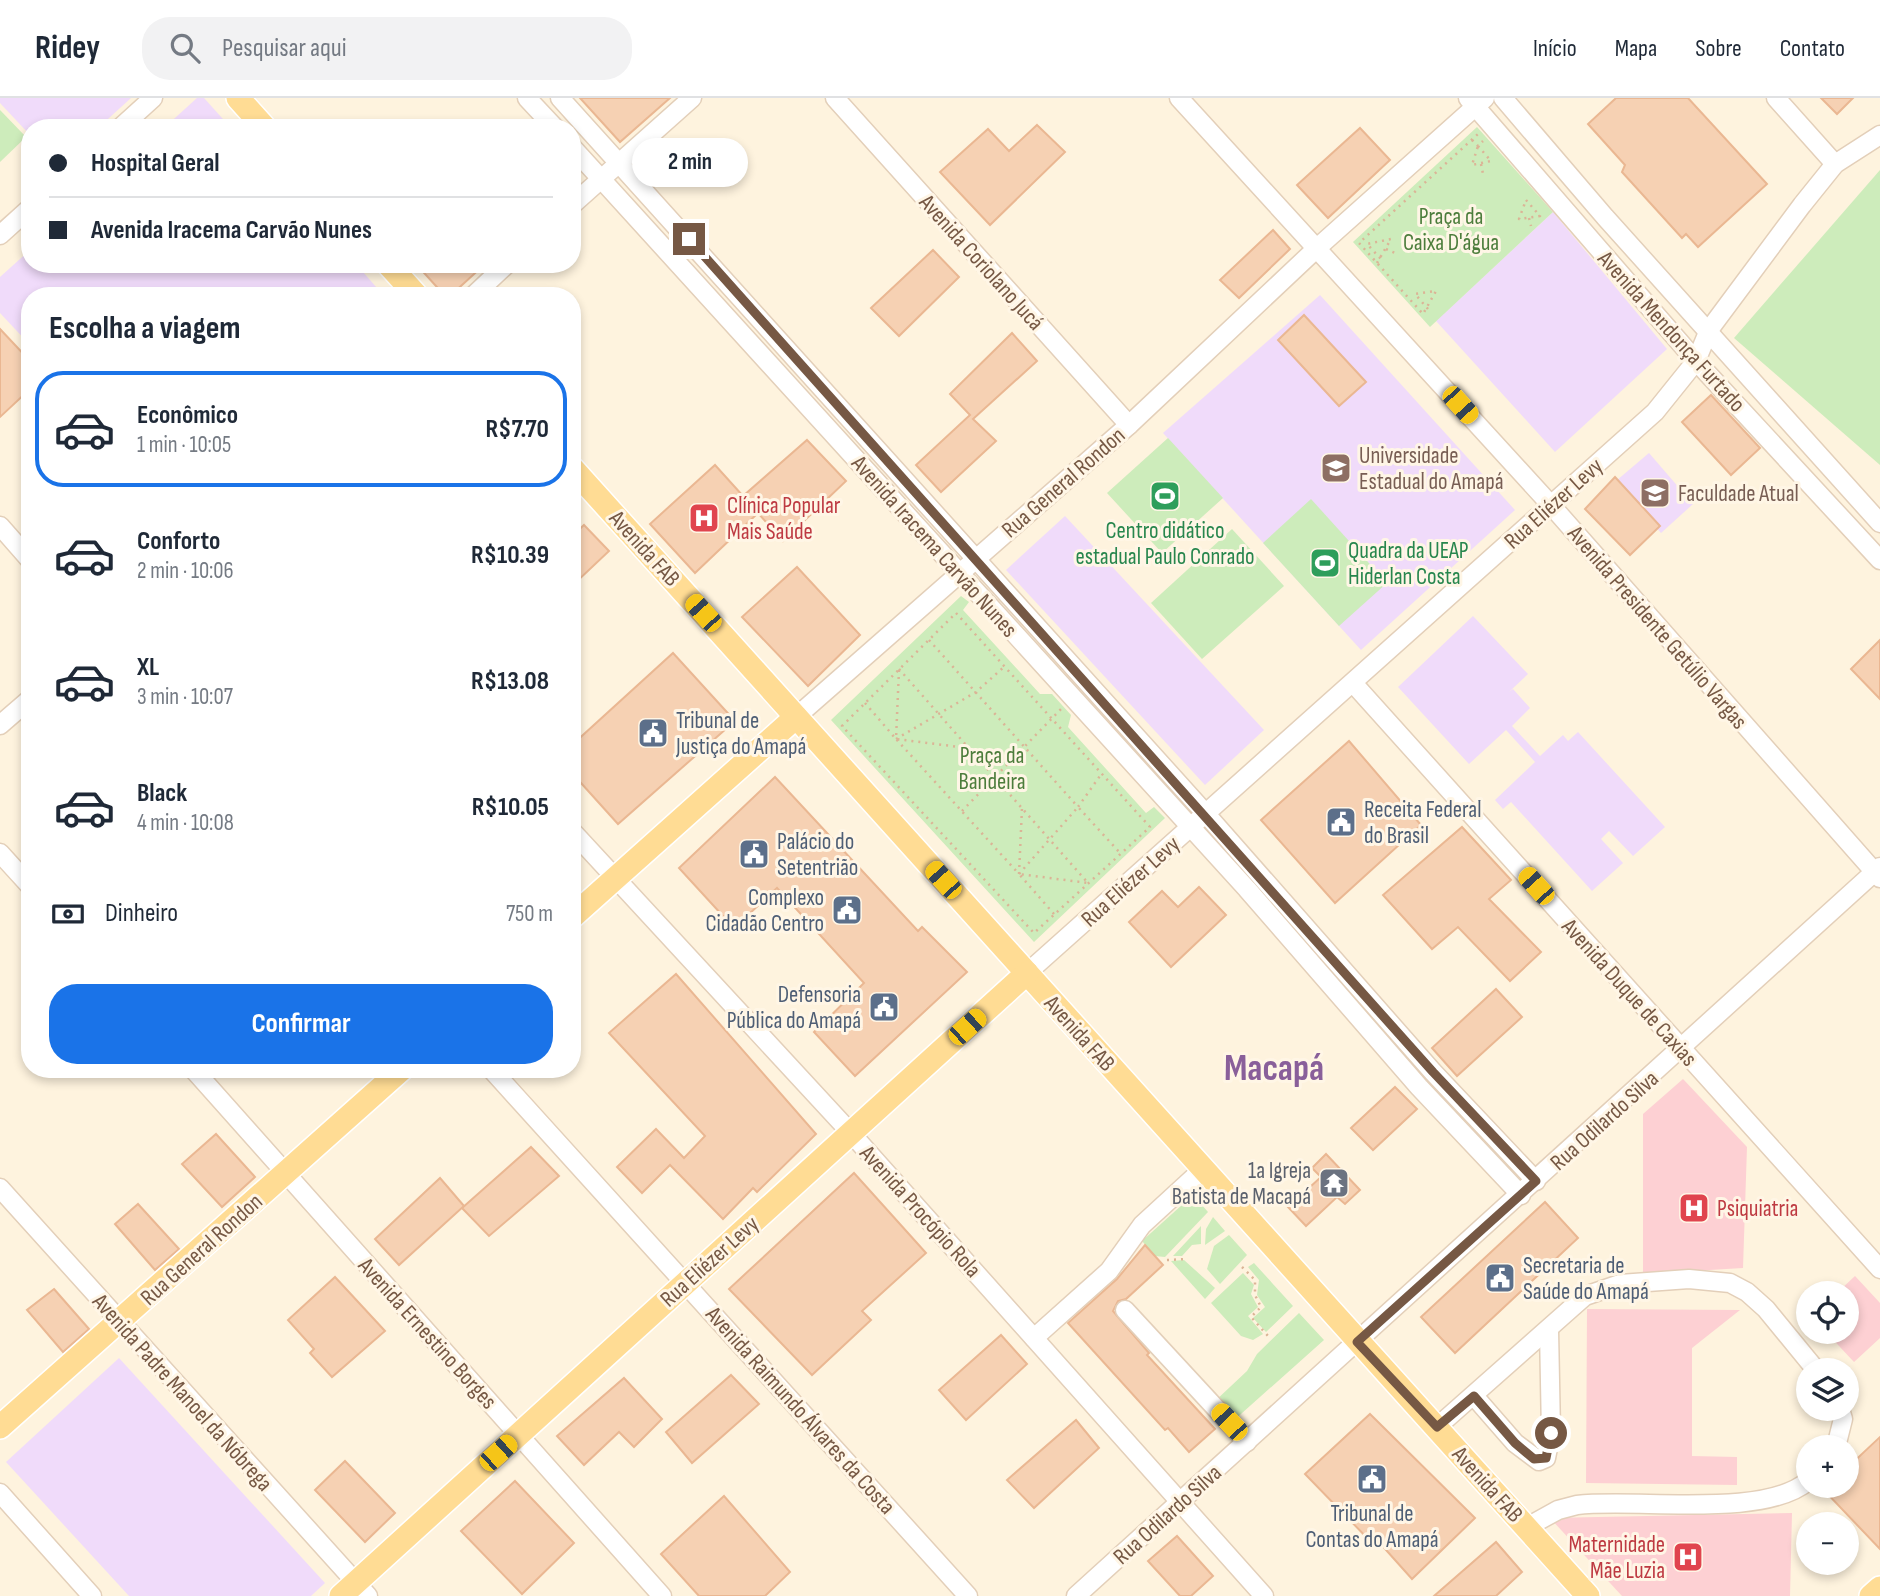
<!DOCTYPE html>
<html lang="pt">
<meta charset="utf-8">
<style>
:root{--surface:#fff;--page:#f2f2f3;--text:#1f2937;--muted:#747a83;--line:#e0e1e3;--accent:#1a73e8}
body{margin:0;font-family:"Sofia Sans Condensed",sans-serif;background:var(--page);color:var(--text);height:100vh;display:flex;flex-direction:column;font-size:26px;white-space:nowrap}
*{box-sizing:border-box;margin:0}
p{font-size:23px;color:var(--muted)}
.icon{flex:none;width:38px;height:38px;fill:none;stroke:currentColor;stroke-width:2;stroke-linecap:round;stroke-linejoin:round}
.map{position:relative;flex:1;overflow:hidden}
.details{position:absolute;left:21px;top:189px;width:560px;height:791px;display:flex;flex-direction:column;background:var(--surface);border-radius:28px;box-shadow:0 4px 10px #0003}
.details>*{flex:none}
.top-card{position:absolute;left:21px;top:21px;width:560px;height:154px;border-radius:28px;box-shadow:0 4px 10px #0003;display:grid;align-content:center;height:154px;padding:0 28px;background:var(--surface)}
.tools{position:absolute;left:1796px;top:1183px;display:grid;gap:14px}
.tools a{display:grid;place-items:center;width:63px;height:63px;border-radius:50%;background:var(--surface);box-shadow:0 4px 10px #0003;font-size:35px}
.end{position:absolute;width:32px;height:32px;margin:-16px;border:9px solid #765844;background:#fff;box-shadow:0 0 0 4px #fff}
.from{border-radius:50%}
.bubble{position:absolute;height:49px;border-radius:24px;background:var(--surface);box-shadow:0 4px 10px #0003;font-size:23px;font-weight:700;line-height:49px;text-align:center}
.car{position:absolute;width:21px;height:42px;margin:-21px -10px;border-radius:9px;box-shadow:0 0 5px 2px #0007;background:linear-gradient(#f5c518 24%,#345 0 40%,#f5c518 0 76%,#345 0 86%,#f5c518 0)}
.top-card b{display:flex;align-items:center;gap:24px;height:66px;font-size:26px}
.top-card b+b{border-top:2px solid var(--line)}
.top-card i{width:18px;height:18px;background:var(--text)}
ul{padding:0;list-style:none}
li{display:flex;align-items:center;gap:21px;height:116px;margin:0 14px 10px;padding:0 14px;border:4px solid transparent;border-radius:28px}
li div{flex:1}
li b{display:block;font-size:26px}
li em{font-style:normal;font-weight:700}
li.selected{border-color:var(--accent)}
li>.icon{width:63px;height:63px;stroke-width:1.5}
h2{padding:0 28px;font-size:32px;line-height:84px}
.pay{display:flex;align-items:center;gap:18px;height:77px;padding:0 28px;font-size:26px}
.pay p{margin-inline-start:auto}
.action{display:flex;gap:14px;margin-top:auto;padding:14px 28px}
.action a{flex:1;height:80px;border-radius:28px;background:var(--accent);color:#fff;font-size:28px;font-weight:700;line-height:80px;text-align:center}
header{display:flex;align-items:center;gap:42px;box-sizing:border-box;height:98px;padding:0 35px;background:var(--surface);border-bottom:2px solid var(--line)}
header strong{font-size:33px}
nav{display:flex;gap:38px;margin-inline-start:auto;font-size:24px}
.search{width:490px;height:63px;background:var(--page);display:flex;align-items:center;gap:18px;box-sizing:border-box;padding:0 24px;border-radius:28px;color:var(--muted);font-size:26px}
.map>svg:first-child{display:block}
</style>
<header>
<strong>Ridey</strong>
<div class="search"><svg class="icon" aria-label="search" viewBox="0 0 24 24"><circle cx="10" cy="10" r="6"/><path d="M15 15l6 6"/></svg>Pesquisar aqui</div>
<nav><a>Início</a><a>Mapa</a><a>Sobre</a><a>Contato</a></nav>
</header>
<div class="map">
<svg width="1880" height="1498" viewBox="0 0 1880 1498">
<rect width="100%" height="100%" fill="#fef3de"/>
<g fill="#f0dbfa">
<path d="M0,0H131L98,30H30V37L0,5Z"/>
<path d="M197,0H204L231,30H164Z"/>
<path d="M1553,114L1667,251L1555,354L1436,223Z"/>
<path d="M30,152V166H356L384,198H30V247L0,215V179Z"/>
<path d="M1320,197L1515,412L1361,552L1163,335Z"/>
<path d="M1649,355L1693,406L1661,435L1616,383Z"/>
<path d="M1065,418L1264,632L1205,687L1006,472Z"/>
<path d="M1473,518L1528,576L1509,594L1513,591L1530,610L1512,628L1540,658L1563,637L1568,643L1578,634L1665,729L1633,758L1609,733L1601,741L1623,765L1592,793L1511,704L1503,711L1495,702L1535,664L1506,632L1469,666L1398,589Z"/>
<path d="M119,1260L325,1485L311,1498H129L6,1364Z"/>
</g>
<g fill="#fdd0d3">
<path d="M1683,981L1747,1049L1743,1170L1643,1176V1016Z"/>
<path d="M1855,1178L1880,1205V1240L1854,1264L1826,1234H1846V1195H1837Z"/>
<path d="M1587,1211L1740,1212L1692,1250V1358L1737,1359V1387L1586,1385Z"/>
<path d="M1792,1415L1790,1498H1622L1550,1420Z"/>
</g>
<g fill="#cdecbb">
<path d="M0,12L26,39L0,64Z"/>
<path d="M1477,29L1553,114L1430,229L1353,144Z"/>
<path d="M1880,72V367L1734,240Z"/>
<path d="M1168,340L1223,400L1162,455L1107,395Z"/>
<path d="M1311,401L1387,485L1339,528L1263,445Z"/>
<path d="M1232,431L1284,488L1202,561L1151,505Z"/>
<path d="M961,498L969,504L963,512L1040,596H1052L1071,617L1068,629L1146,715L1154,709L1165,720L1034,844L831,622Z"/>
<path d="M1193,1097L1208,1114L1165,1159L1155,1158L1142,1143Z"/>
<path d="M1213,1119L1225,1133L1205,1147L1206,1131Z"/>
<path d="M1201,1128V1146L1192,1147L1182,1158H1173Z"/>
<path d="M1229,1137L1247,1157L1220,1186L1207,1171L1214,1148Z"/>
<path d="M1184,1162L1215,1190L1205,1201L1171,1163Z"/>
<path d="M1254,1165L1293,1208L1266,1234L1253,1220L1265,1209L1257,1197L1259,1182L1248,1169Z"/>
<path d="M1243,1175L1254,1187L1251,1196L1258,1209L1248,1218L1263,1236L1253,1242L1241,1238L1211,1205Z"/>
<path d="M1299,1215L1324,1242L1232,1324L1214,1304L1247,1273L1257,1256Z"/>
</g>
<g fill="#f6d1b3" stroke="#eab792" stroke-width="2">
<path d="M580,0H670L620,44Z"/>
<path d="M1616,0H1688L1767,86L1698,149L1686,136L1682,140L1622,74L1625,67L1588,26Z"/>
<path d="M1821,0H1853L1837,16Z"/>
<path d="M1037,27L1065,54L990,127L940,74L988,31L1009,53Z"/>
<path d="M1360,30L1390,62L1328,120L1297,87Z"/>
<path d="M1273,132L1290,151L1239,200L1220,182Z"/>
<path d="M933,152L959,179L899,238L871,210Z"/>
<path d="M416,166H485L450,198H445Z"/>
<path d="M1304,217L1366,284L1339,308L1278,242Z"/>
<path d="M0,231L30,263V291L0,319Z"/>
<path d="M1012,235L1037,263L973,321L996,343L941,394L916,367L970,317L950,296Z"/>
<path d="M1711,297L1760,350L1731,377L1682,324Z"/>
<path d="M807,342L846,383L783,443L758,415L695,475L650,426L715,367L743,398Z"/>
<path d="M1615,379L1660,428L1630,457L1585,411Z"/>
<path d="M584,427L609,453L572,488V438Z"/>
<path d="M797,469L860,537L808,588L742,519Z"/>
<path d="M1880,542V601L1851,571Z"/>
<path d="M673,555L735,623L618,726L572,675V647Z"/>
<path d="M1349,643L1421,727L1335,805L1261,722Z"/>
<path d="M775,679L918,833L922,829L967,874L855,978L814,934L864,885L777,790L734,830L679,770Z"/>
<path d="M1462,729L1511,782L1489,801L1541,854L1510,883L1458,829L1432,851L1383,797Z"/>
<path d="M1199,789L1226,817L1171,869L1129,824L1162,793L1178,809Z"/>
<path d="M676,876L816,1036L757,1094L753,1090L723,1121L670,1067L642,1095L617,1069L656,1031L684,1060L705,1038L609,935Z"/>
<path d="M1496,891L1522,919L1457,978L1432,950Z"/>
<path d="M1395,989L1417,1011L1373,1052L1351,1030Z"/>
<path d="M216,1036L255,1079L222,1109L182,1066Z"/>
<path d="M531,1049L559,1078L489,1138L462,1110Z"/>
<path d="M1326,1056L1360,1092L1345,1106L1337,1099L1306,1128L1288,1109L1321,1079L1312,1070Z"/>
<path d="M854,1075L926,1155L862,1213L871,1222L812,1277L729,1191Z"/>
<path d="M440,1080L464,1108L399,1167L375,1141Z"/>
<path d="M1545,1104L1578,1140L1455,1255L1421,1219Z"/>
<path d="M138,1106L179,1151L155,1172L115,1126Z"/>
<path d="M1145,1147L1163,1167L1126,1201L1118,1203L1113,1213L1149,1255L1147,1257L1215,1331L1189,1354L1168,1330L1165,1332L1068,1225L1117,1181Z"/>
<path d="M335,1179L385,1233L332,1279L310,1255L314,1251L288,1222Z"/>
<path d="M54,1191L89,1231L63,1254L27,1212Z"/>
<path d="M1001,1237L1027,1266L966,1322L939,1292Z"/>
<path d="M731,1277L759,1306L692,1365L666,1334Z"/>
<path d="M624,1280L662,1321L634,1349L619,1334L584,1367L557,1338Z"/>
<path d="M1370,1316L1475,1420L1412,1481L1378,1443L1374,1447L1305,1376Z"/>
<path d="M1076,1322L1099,1350L1034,1410L1007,1382Z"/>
<path d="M1880,1339V1451L1820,1388H1846V1371Z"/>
<path d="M345,1363L395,1415L365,1444L315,1392Z"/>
<path d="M515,1383L574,1445L522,1496L461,1433Z"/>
<path d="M724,1398L790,1474L765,1498H699L661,1456Z"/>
<path d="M1177,1438L1213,1478L1191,1498H1180L1148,1463Z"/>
<path d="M1496,1444L1522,1474L1496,1498H1434Z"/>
</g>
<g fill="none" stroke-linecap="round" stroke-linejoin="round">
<g stroke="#e3cfb9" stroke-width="21">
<g id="minor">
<path d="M527,0L555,30"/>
<path d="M560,0L1206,716L1433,974L1536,1083"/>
<path d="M835,0L1129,327"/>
<path d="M1179,0L1550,406L1880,780"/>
<path d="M1468,0L1696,263L1880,462"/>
<path d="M1503,0L1605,119L1880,425"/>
<path d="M1776,0L1835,66"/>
<path d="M120,30L153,0"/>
<path d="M572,49L1247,791L1419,989L1521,1097"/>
<path d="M572,107L692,0"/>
<path d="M0,137L30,110"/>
<path d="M473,198L507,166"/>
<path d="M0,428L30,462"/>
<path d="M1353,585L1880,1171"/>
<path d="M796,619L1129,327L1317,150L1485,0"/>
<path d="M0,627L30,601"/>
<path d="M572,733L850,1034L1264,1498"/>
<path d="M0,755L30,788"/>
<path d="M1027,875L1655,314L1696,263L1709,232L1802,107L1835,66L1880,37"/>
<path d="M193,971L662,1498"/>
<path d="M491,971L968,1498"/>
<path d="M0,1090L368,1498"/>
<path d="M1125,1212L1247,1344"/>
<path d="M1034,1240L1109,1173L1142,1127L1203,1071"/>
<path d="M1474,1298L1515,1345L1539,1363L1546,1360L1551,1335L1549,1232"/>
<path d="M1437,1329L1585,1198L1620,1186L1689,1181L1730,1185L1747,1194L1766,1211L1816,1272"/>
<path d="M1836,1349L1843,1321L1840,1311"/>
<path d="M0,1395L92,1498"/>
<path d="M1527,1429L1558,1412L1577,1407C1637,1400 1763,1421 1808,1383"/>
<path d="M1076,1498L1880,769"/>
</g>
</g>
<g stroke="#fff" stroke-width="26">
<g id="major">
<path d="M238,0L265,30"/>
<path d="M388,166L417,198"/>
<path d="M572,370L1588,1498"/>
<path d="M572,819L796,619"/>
<path d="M0,1329L402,971"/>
<path d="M341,1498L1027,875"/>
<path d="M1871,1498L1880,1490"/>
</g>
</g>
<g stroke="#dbb496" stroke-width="2.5" stroke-dasharray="2 5" stroke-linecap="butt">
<path d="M1472,42L1478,48L1483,43"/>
<path d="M1478,48L1491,63L1472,67Z"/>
<path d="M1481,66L1483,76"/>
<path d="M1526,102L1540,118L1519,121Z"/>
<path d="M1529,120L1531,128"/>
<path d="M1386,151L1395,155"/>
<path d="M1377,165L1391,141L1367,146L1381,161"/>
<path d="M1428,211L1415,196L1436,193L1423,216L1359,145L1478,36"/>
<path d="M956,515L1150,729L1034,835L842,628Z"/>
<path d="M929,542L1078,709L1102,675"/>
<path d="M899,571L1088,785"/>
<path d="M899,572L896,641L1019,776"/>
<path d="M865,605L896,641L967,650"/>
<path d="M896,641L976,594L1005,568"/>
<path d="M962,713L1062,610"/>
<path d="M1019,776L1078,709L1121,756"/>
<path d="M1019,776L1022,710"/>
<path d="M1054,816L1019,776L1088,785"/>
<path d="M1167,1162L1188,1161"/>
<path d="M1242,1169L1255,1182V1197L1261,1209L1251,1219L1268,1238"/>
</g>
<use href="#minor" stroke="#fff" stroke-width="18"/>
<use href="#major" stroke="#ffdc94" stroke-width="23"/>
</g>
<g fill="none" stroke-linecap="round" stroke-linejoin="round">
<path stroke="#765844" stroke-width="9" d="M689,141L1433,974L1536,1083L1357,1244L1437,1329L1474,1298L1515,1345L1534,1361L1546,1360L1551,1335"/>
</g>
<defs>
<g id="university-square" transform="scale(1.575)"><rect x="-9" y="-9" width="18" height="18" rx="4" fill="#8d6e63" stroke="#fff6e6"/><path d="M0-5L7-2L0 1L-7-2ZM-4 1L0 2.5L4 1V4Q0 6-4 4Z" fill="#fff"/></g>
<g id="stadium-square" transform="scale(1.575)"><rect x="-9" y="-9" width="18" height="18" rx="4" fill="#2e9e5b" stroke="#fff6e6"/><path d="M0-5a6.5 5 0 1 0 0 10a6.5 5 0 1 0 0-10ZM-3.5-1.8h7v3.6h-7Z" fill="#fff"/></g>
<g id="hospital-square" transform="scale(1.575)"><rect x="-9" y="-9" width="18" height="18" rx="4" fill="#e0444e" stroke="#fff6e6"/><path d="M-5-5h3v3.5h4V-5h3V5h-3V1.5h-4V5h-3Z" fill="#fff"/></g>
<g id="civic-square" transform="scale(1.575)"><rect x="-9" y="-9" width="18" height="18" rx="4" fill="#5c6f8a" stroke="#fff6e6"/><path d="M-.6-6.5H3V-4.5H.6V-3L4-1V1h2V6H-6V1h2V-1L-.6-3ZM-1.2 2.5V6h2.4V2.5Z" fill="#fff"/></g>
<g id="temple-square" transform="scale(1.575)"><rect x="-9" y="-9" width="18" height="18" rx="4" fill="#6b7280" stroke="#fff6e6"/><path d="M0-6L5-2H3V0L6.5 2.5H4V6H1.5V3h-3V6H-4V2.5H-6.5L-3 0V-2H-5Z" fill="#fff"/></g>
</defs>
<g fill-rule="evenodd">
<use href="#university-square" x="1336" y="370"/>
<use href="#university-square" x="1655" y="395"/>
<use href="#stadium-square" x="1165" y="398"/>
<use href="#hospital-square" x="704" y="420"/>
<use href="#stadium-square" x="1325" y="465"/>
<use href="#civic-square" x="653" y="635"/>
<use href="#civic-square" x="1341" y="724"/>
<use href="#civic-square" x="754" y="756"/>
<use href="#civic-square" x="847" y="812"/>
<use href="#civic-square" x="884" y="909"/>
<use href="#temple-square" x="1334" y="1085"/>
<use href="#hospital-square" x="1694" y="1110"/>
<use href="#civic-square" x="1500" y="1180"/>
<use href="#civic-square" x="1372" y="1381"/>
<use href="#hospital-square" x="1688" y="1459"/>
</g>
<g text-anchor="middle" stroke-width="6" stroke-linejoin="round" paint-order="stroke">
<g font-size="23" fill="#4c7d3b" stroke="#fff6e6">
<text x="1451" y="126">Praça da<tspan x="1451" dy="26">Caixa D'água</tspan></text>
<text x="992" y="665">Praça da<tspan x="992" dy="26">Bandeira</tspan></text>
</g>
<g font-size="23" fill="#765844" stroke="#fff6e6">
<text transform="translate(982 164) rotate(48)" y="8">Avenida Coriolano Jucá</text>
<text transform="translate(1672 233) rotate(48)" y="8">Avenida Mendonça Furtado</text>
<text transform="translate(1063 384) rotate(-41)" y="8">Rua General Rondon</text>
<text transform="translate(1553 405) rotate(-42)" y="8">Rua Eliézer Levy</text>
<text transform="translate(935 448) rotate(48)" y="8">Avenida Iracema Carvão Nunes</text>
<text transform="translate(645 450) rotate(48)" y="8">Avenida FAB</text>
<text transform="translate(1658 529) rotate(49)" y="8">Avenida Presidente Getúlio Vargas</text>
<text transform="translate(1130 783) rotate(-42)" y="8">Rua Eliézer Levy</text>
<text transform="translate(1630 894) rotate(48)" y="8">Avenida Duque de Caxias</text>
<text transform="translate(1080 935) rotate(48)" y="8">Avenida FAB</text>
<text transform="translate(1604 1022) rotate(-42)" y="8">Rua Odilardo Silva</text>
<text transform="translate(921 1113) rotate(48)" y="8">Avenida Procópio Rola</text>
<text transform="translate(201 1151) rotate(-42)" y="8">Rua General Rondon</text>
<text transform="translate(709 1163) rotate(-42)" y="8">Rua Eliézer Levy</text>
<text transform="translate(428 1235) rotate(48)" y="8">Avenida Ernestino Borges</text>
<text transform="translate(183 1294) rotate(48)" y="8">Avenida Padre Manoel da Nóbrega</text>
<text transform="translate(801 1312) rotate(48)" y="8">Avenida Raimundo Álvares da Costa</text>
<text transform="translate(1488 1386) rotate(48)" y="8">Avenida FAB</text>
<text transform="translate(1167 1416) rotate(-42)" y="8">Rua Odilardo Silva</text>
</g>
<g font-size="23" fill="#785e54" stroke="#fff6e6" text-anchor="start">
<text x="1359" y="365">Universidade<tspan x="1359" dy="26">Estadual do Amapá</tspan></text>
<text x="1678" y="403">Faculdade Atual</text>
</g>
<g font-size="23" fill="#be3a42" stroke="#fff6e6" text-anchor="start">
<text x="727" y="415">Clínica Popular<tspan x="727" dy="26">Mais Saúde</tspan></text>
<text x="1717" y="1118">Psiquiatria</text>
<text x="1665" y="1454" text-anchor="end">Maternidade<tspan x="1665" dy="26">Mãe Luzia</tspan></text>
</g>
<g font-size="23" fill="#27864d" stroke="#fff6e6">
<text x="1165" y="440">Centro didático<tspan x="1165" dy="26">estadual Paulo Conrado</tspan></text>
<text x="1348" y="460" text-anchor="start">Quadra da UEAP<tspan x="1348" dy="26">Hiderlan Costa</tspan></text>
</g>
<g font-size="23" fill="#4e5e75" stroke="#fff6e6" text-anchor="start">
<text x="676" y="630">Tribunal de<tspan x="676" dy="26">Justiça do Amapá</tspan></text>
<text x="1364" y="719">Receita Federal<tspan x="1364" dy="26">do Brasil</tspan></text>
<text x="777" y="751">Palácio do<tspan x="777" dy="26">Setentrião</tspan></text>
<text x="824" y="807" text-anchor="end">Complexo<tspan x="824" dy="26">Cidadão Centro</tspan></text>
<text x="861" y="904" text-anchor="end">Defensoria<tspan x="861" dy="26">Pública do Amapá</tspan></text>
<text x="1523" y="1175">Secretaria de<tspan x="1523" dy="26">Saúde do Amapá</tspan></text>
<text x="1372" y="1423" text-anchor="middle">Tribunal de<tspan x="1372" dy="26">Contas do Amapá</tspan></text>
</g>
<g font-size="23" fill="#5b616d" stroke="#fff6e6" text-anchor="end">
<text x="1311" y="1080">1a Igreja<tspan x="1311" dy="26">Batista de Macapá</tspan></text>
</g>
<g font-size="37" font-weight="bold" fill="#895f9a" stroke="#fff6e6">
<text x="1274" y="982">Macapá</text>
</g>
</g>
</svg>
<div class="tools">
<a><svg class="icon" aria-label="locate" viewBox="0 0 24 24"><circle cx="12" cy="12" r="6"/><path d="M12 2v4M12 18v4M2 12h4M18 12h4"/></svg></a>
<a><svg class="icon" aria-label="layers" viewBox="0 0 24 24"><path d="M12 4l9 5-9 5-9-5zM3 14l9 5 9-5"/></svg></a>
<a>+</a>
<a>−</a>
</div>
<i class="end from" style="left:1551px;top:1335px"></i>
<i class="end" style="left:689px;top:141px"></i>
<div class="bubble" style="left:632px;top:40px;width:116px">2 min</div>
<i class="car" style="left:1460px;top:307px;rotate:138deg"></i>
<i class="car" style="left:703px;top:515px;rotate:318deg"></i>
<i class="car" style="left:943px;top:782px;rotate:318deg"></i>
<i class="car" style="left:1536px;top:788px;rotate:318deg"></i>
<i class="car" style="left:967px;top:929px;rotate:48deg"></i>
<i class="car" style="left:1229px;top:1324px;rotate:317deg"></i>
<i class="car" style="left:498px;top:1355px;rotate:48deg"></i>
<div class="top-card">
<b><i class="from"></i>Hospital Geral</b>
<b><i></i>Avenida Iracema Carvão Nunes</b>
</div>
<section class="details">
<h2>Escolha a viagem</h2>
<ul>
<li class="selected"><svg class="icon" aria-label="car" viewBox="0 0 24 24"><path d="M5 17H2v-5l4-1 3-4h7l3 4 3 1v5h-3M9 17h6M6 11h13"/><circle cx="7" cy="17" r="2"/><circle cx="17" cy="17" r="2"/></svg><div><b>Econômico</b><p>1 min · 10:05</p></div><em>R$7.70</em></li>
<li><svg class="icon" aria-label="car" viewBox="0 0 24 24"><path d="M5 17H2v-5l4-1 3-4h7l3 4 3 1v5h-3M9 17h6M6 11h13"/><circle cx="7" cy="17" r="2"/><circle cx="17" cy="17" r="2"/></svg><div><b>Conforto</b><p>2 min · 10:06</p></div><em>R$10.39</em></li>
<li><svg class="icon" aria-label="car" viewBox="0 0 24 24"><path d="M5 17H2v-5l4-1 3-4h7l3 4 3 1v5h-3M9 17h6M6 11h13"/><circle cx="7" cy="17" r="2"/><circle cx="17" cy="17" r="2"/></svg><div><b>XL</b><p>3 min · 10:07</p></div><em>R$13.08</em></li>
<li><svg class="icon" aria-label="car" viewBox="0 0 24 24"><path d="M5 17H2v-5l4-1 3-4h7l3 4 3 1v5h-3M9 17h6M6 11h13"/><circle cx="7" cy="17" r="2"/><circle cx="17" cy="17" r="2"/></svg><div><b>Black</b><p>4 min · 10:08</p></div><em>R$10.05</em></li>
</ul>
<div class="pay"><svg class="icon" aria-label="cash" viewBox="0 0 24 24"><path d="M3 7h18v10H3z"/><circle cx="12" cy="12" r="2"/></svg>Dinheiro<p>750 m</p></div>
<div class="action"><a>Confirmar</a></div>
</section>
</div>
